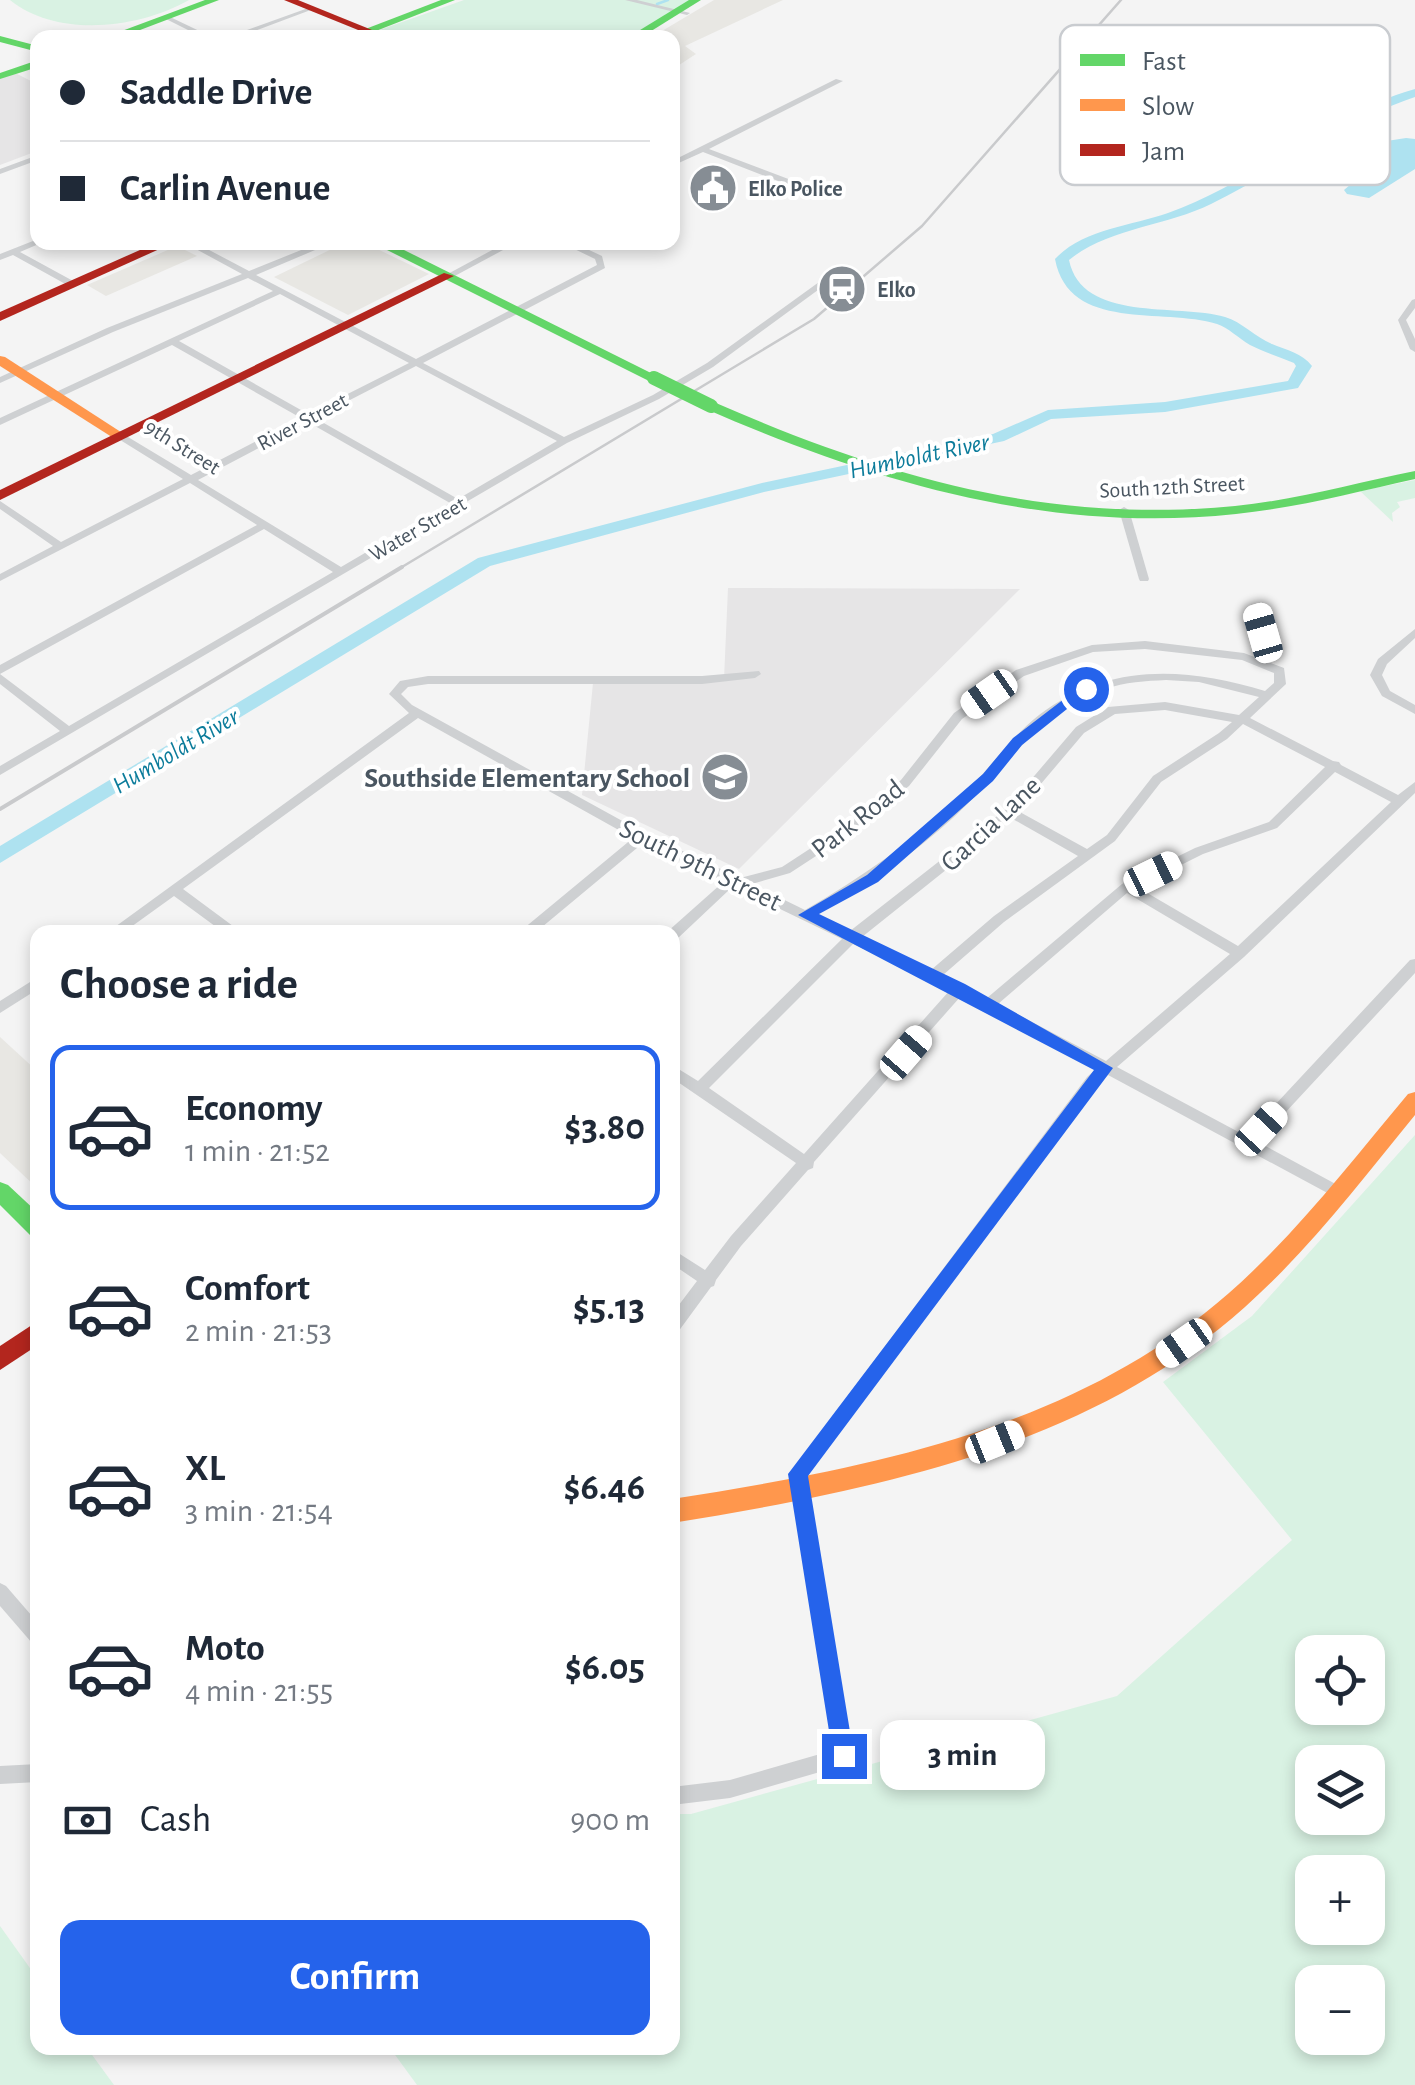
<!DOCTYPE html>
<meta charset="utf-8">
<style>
:root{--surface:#fff;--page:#f6f6f7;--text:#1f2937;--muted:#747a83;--line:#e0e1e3;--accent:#2563eb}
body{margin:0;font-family:"Alegreya Sans",sans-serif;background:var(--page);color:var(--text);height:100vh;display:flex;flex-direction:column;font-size:38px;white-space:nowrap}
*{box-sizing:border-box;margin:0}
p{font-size:32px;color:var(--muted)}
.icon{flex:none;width:55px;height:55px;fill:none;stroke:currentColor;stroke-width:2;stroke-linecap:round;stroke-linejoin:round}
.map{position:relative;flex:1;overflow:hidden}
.details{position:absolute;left:30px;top:925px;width:650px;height:1130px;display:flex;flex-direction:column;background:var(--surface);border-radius:20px;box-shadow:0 5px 15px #0003}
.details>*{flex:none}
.banner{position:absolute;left:30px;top:30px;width:650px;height:220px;border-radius:20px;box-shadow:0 5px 15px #0003;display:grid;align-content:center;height:220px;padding:0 30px;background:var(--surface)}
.controls{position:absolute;left:1295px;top:1635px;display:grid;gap:20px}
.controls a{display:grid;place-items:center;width:90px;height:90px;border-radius:20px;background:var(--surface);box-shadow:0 5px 15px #0003;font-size:50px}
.end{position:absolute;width:45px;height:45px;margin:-22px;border:12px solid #2563eb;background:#fff;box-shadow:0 0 0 5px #fff}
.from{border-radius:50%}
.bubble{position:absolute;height:70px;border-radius:20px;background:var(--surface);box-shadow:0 5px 15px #0003;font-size:32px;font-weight:600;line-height:70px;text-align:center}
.car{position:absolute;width:30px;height:60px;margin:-30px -15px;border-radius:12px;box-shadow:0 0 8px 2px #0007;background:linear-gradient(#fff 24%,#345 0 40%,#fff 0 76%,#345 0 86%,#fff 0)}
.banner b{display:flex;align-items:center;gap:35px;height:95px;font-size:38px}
.banner b+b{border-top:2px solid var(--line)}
.banner i{width:25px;height:25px;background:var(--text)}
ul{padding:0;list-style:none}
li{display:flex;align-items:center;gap:30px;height:165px;margin:0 20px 15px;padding:0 10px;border:5px solid transparent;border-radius:20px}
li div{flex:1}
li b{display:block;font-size:38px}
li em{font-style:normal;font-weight:600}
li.active{border-color:var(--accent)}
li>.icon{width:90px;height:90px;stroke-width:1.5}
h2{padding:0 30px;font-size:45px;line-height:120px}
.pay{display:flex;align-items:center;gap:25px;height:110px;padding:0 30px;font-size:38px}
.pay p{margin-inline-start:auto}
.cta{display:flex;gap:20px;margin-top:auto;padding:20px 30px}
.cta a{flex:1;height:115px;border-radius:20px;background:var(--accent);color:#fff;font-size:40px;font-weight:600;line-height:115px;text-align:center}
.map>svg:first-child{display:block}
</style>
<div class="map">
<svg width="1415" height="2085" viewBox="0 0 1415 2085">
<rect width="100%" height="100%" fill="#f4f4f4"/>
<g fill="#e8e7e3">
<path d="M714,0H783L685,46L696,54L673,69L672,38L652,37Z"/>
<path d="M344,243H365L429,274L348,315L274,277Z"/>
<path d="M177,246L197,256L106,296L87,285Z"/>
<path d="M0,1037L37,1071V1188L0,1153Z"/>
</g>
<g fill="#e6e5e6">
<path d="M15,73L37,84V151L0,165V78Z"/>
<path d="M728,588L1020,589L739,869L582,795L593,683L724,679Z"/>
</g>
<g fill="#d9f2e3" fill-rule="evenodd">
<path d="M10,0H189C138,29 57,38 10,0Z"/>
<path d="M464,0H693L628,37L357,38Z"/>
<path d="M1415,480V498L1397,502L1400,507L1392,513L1393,522L1360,491Z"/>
<path d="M1415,1135V2085H417L390,2048H672L673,1814H691L1117,1696L1292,1540L1163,1382L1252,1316ZM1368,1652V1708H1312V1652ZM1368,1762V1818H1312V1762ZM1368,1872V1928H1312V1872ZM1368,1982V2038H1312V1982Z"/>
<path d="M0,1926L37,1978L38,2048H87L114,2085H0Z"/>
</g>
<path fill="#aee2f0" d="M1406,138L1415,139V169L1369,198L1347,194L1344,190L1371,167L1374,143Z"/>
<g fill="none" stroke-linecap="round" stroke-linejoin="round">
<path stroke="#aee2f0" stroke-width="2.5" d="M657,4L668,0"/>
<path fill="#aee2f0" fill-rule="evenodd" d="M1415,89V97C1340,122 1281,170 1211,204C1167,226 1108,228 1069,260C1082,323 1177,303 1225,317C1242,322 1255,337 1272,344C1287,350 1302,353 1312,366L1298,388L1165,412L1051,419L1004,441L764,492L490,566L0,863V846L478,558L762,483L993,434L1048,410L1165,402L1288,381L1296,366L1294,363C1279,357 1264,352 1250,345C1238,338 1229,328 1217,324C1163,307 1069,333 1055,259C1083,229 1131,226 1168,213C1256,182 1324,115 1415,89Z"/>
<g fill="#ced0d2" fill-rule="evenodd">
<path d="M625,0H637L690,13L687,15Z"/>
<path d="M311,7L316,8L236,38H225Z"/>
<path d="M164,16H168L214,38H204L164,18Z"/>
<path d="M836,79L843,81L709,149L820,191V195H814L703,152L672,166V161Z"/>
<path d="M38,155V160L0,174V169Z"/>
<path d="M38,239V242L41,243L20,252L75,282V286H69L13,255L0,260V254Z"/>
<path d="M183,242H194L249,271L321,242H334L256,275L416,359L597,265L595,259L560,242H572L602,256L605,268L423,363L564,437L653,395L707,363L826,277L833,279L713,367L659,399L567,443L0,775V766L60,731L0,684V674L69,726L333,572L264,529L0,674V665L257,525L190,483L0,581V574L53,546L0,509V501L61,542L183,479L117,438V434H123L191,475L301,418L172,345L0,425V418L273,291L248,278L113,332L0,383V377L107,328L242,274ZM280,294L409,363L308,414L179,341ZM416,366L557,441L458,499L315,418ZM308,422L450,503L341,567L198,480Z"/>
<path d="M507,242H518L451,278L444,276Z"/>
<path d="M1415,299V308L1406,320L1415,339V352L1410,349L1398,320L1412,300Z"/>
<path d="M1124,507L1129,510L1149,579L1148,581H1140L1139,579L1119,510Z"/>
<path d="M1257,609L1262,612L1268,633V662L1284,668L1286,684L1250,718L1333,761L1339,762L1341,765L1398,795L1415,782V793L1244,957L1117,1067L1246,1136L1410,960L1415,959V973L1258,1142L1343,1188L1345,1192L1343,1196L1338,1198L1333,1196L1108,1075L1097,1085L807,1475L853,1756L851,1763L730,1798L672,1805V1787L730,1780L834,1750L790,1473L1087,1077L1096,1069L961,996L814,1162L813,1168L808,1170L741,1246L716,1280L714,1286L711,1287L678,1332L672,1334V1314L697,1281L672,1264V1249L705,1270L731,1236L796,1163L672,1078V1065L698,1081L842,939L737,888L729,890L677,939L672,941V932H667L721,884L725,882L643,843L536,932H522L523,929L633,838L418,718L183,889L237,929L238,932H223L174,896L124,932H108L409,713L389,694L400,681L428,676H702L759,671L761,674L755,678L702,684H428L408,687L401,694L412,705L646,834L740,878L782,867L831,835L901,780L954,713L1016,670L1092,645L1145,641L1244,653L1257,658L1258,633L1252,612ZM1145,649L1242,660L1274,673V683L1265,691C1187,667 1108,662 1039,715C1009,739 988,771 960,798C913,841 861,878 805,910L752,884L790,873L839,841L909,786L962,719L1024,676L1093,652ZM1166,680L1199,682L1259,697L1239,715L1165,702L1108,707L1076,727L1006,809L850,931L816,915C866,887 912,855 954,817C1003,772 1039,711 1105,689C1125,682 1146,681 1166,680ZM1165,710L1232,722L1219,733L1153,776L1107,835L1087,849L1018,811L1084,733L1115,714ZM1243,724L1325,767L1269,822L1195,848L1122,884L987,998L943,975L1004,922L1115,841L1161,782L1227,739ZM1335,772L1391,802L1238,946L1137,887L1203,854L1277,828ZM1011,818L1078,856L994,916L931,970L862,937ZM1127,893L1230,954L1106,1061L998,1004ZM853,944L950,990L804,1154L709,1088Z"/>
<path d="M1415,629V638L1387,664L1382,675L1390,691L1415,705V714L1382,696L1370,675L1378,659Z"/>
<path d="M38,977V989L0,1013V1001Z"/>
<path d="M0,1583L6,1586L38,1623V1646L32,1643L0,1606Z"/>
<path d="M38,1764V1782L0,1784V1766Z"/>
</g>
<g fill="#63d668" fill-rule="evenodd">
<path d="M205,0H219L119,38H103Z"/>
<path d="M441,0H455L358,38H342Z"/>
<path d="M689,0H701L640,38H627Z"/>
<path d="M0,36L38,46V52L0,42Z"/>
<path d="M38,60V67L0,79V73Z"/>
<path d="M371,242H388L661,378L649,381Z"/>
<path d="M706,403H716C885,477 1048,524 1235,506C1296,500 1355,483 1415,471V479C1356,492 1296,508 1236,514C1050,534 875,483 706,409Z"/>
<path d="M0,1182L8,1185L38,1213V1237L30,1235L0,1205Z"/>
</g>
<g fill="#ff974d" fill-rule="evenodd">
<path d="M0,356L5,357L127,436L115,439L0,366Z"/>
<path d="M1415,1092V1115C1361,1181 1309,1250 1245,1307C1086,1448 875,1490 672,1523V1499C870,1468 1074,1429 1229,1293C1296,1234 1351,1162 1408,1094Z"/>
</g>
<g fill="#b3261e" fill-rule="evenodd">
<path d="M284,0H298L372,30L363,32Z"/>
<path d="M158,242H175L0,321V312Z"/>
<path d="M444,273L454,276L0,500V490Z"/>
<path d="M38,1321V1345L0,1370V1346Z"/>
</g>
<path stroke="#c9cacc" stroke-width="2.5" d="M397,570L814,319L922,226L1121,0"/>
<path stroke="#c9cacc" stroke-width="4" d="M0,809L402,567"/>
<path stroke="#63d668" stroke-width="14" d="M654,378L711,406"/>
</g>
<path fill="#2563eb" d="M1081,686L1092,689L1022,745L993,781L878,882L819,914L965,984L1113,1068L808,1476L854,1756L844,1767L833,1756L788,1474L1094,1070L798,915L867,875L983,774L1013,738Z"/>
<defs>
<g id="civic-disc" transform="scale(2.5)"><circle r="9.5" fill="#868d94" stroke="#fff"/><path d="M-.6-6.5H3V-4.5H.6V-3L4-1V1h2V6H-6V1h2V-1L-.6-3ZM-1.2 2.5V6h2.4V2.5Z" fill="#fff"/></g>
<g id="station-disc" transform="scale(2.5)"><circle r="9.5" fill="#868d94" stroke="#fff"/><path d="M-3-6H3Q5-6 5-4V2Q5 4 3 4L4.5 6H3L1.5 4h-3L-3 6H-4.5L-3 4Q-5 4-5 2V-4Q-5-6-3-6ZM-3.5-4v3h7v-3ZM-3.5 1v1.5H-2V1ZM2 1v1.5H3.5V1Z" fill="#fff"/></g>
<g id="school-disc" transform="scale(2.5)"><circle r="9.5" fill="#868d94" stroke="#fff"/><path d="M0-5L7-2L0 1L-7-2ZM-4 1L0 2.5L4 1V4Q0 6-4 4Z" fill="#fff"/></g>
</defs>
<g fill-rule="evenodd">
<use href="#civic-disc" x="713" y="188"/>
<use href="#station-disc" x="842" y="289"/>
<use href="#school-disc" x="725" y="777"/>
</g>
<g text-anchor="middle" stroke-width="8" stroke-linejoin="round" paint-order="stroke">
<g font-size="22" font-weight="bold" fill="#4a5661" stroke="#fff" text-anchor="start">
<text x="748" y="196">Elko Police</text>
<text x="877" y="297">Elko</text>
</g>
<g font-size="22" fill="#4a5661" stroke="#fff">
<text transform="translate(302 421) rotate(-28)" y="8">River Street</text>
<text transform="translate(183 446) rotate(32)" y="8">9th Street</text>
<text transform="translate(1172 486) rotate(-3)" y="8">South 12th Street</text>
<text transform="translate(417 528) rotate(-30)" y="8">Water Street</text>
</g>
<g font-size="25" font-style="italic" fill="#0c7c9b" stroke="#fff">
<text transform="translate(919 455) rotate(-12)" y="9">Humboldt River</text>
<text transform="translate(175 750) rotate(-31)" y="9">Humboldt River</text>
</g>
<g font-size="28" font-weight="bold" fill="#4a5661" stroke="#fff" text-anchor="end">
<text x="690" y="787">Southside Elementary School</text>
</g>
<g font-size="28" fill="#4a5661" stroke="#fff">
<text transform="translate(857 818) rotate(-38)" y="10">Park Road</text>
<text transform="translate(990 823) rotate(-43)" y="10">Garcia Lane</text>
<text transform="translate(701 864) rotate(26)" y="10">South 9th Street</text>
</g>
</g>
<rect x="1060" y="25" width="330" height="160" rx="15" fill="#fff" stroke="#c9ccd0" stroke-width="2.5"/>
<rect x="1080" y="54" width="45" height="12" fill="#63d668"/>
<rect x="1080" y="99" width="45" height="12" fill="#ff974d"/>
<rect x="1080" y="144" width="45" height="12" fill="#b3261e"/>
<g font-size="28" fill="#4a5661">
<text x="1142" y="70">Fast</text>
<text x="1142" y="115">Slow</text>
<text x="1142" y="160">Jam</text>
</g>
</svg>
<div class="controls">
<a><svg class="icon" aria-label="locate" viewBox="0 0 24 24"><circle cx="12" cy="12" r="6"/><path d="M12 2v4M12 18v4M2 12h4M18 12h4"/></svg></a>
<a><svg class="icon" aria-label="layers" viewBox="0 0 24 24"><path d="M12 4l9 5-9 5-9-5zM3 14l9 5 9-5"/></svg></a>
<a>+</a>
<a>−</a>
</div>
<i class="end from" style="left:1086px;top:689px"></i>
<i class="end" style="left:844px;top:1756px"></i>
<div class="bubble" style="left:880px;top:1720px;width:165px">3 min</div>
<i class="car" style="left:1263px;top:633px;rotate:344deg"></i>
<i class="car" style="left:989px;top:694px;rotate:235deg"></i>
<i class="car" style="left:1153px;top:874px;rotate:64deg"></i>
<i class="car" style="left:906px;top:1053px;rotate:41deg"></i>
<i class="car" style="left:1261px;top:1129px;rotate:43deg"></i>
<i class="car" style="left:1184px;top:1343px;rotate:235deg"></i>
<i class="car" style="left:995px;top:1442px;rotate:68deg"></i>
<div class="banner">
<b><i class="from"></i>Saddle Drive</b>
<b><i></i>Carlin Avenue</b>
</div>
<section class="details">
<h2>Choose a ride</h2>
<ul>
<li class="active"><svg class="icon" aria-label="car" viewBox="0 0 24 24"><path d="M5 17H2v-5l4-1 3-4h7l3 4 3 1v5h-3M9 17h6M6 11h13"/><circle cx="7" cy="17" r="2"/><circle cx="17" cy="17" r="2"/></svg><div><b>Economy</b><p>1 min · 21:52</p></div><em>$3.80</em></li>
<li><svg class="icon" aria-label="car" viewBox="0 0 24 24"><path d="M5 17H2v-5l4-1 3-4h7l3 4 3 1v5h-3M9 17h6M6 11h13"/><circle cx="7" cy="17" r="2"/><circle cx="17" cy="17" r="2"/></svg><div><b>Comfort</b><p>2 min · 21:53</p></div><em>$5.13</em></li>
<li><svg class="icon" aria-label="car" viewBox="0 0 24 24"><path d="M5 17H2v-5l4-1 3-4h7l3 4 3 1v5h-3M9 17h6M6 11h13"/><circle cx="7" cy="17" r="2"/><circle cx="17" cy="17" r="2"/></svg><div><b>XL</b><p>3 min · 21:54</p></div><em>$6.46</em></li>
<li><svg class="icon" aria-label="car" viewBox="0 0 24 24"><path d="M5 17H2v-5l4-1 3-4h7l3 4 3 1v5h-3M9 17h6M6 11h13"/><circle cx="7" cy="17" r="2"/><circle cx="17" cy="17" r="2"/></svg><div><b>Moto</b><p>4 min · 21:55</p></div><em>$6.05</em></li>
</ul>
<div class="pay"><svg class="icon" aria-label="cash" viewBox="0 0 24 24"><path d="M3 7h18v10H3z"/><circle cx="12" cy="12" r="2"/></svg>Cash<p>900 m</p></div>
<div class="cta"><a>Confirm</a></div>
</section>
</div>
